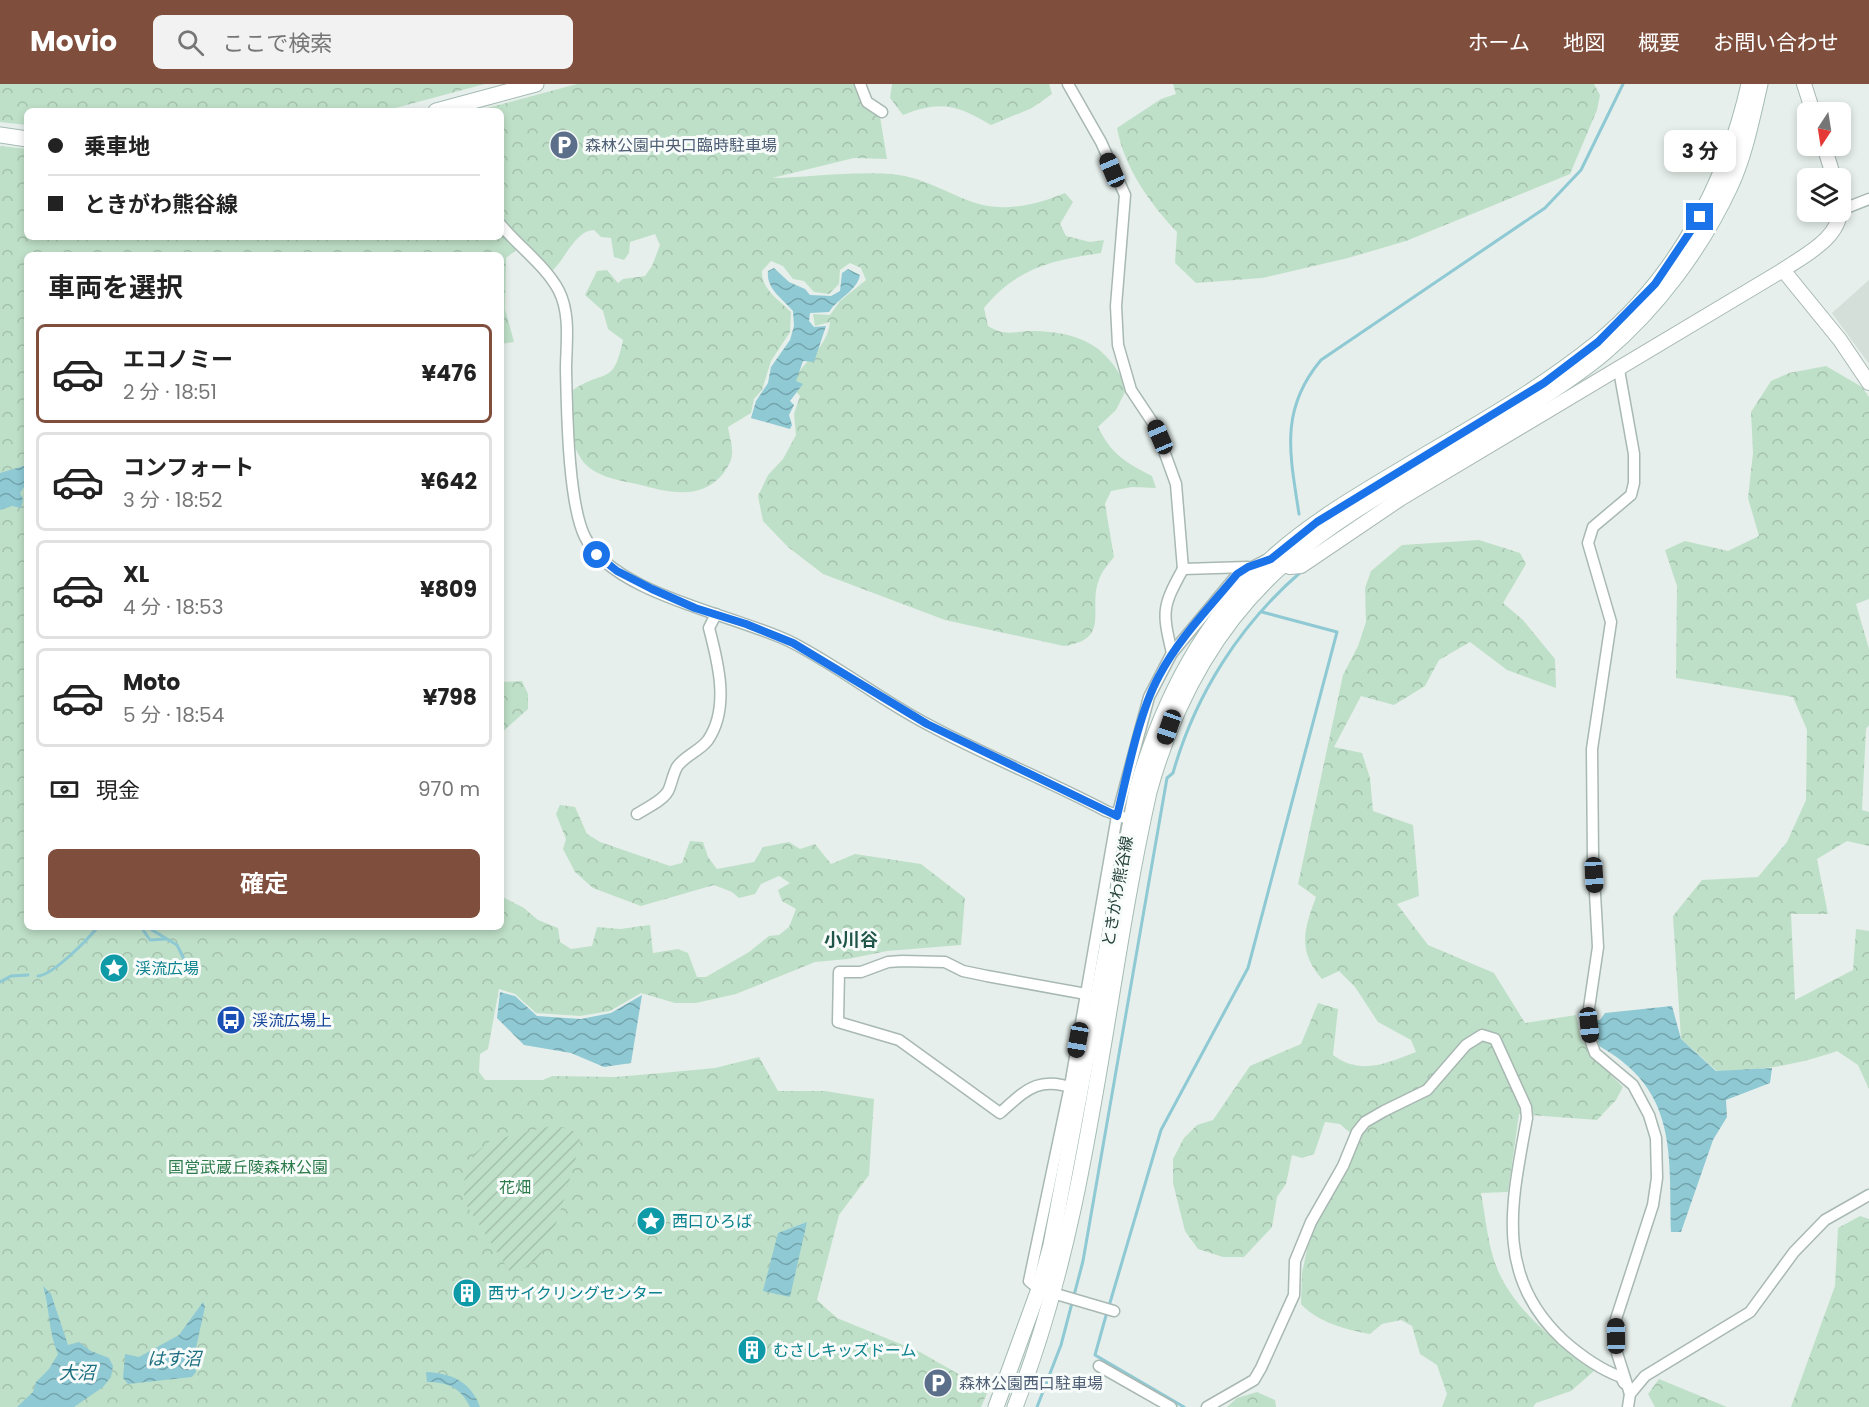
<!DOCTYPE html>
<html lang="ja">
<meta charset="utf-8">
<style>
:root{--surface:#fff;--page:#f2f2f2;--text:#222;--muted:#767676;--line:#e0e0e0;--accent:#804e3d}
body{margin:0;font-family:Poppins,"Noto Sans JP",sans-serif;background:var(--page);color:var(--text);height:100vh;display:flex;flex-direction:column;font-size:22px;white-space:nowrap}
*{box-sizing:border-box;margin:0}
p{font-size:20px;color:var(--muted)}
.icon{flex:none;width:33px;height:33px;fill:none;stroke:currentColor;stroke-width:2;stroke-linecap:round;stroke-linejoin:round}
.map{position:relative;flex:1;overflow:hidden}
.sheet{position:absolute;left:24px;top:168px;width:480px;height:678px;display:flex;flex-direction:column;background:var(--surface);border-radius:9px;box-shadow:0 3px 9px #0003}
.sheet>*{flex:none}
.guide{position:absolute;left:24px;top:24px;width:480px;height:132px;border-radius:9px;box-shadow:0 3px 9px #0003;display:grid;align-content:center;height:132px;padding:0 24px;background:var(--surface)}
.needle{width:39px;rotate:192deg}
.tools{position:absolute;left:1797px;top:18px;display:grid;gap:12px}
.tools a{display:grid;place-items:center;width:54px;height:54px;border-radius:9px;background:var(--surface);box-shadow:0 3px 9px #0003;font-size:30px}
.end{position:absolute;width:27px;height:27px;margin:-14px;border:8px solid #1a73e8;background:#fff;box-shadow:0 0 0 3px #fff}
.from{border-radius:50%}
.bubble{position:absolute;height:42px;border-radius:9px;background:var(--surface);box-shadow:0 3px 9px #0003;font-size:20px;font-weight:700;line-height:42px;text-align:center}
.car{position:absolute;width:18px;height:36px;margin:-18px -9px;border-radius:8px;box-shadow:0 0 4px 2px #0007;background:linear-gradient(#222 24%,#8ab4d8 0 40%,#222 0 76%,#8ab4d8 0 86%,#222 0)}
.guide b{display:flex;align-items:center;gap:21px;height:57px;font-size:22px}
.guide b+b{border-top:2px solid var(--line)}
.guide i{width:15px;height:15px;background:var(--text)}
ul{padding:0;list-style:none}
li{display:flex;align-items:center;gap:18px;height:99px;margin:0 12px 9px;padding:0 12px;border:3px solid var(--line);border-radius:9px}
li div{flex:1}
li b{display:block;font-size:22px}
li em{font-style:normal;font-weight:700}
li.on{border-color:var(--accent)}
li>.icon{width:54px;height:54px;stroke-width:1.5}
h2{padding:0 24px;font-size:27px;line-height:72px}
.pay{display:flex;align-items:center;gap:15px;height:66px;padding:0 24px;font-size:22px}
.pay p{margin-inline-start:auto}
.cta{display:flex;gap:12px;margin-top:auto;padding:12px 24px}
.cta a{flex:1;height:69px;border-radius:9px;background:var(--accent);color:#fff;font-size:24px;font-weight:700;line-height:69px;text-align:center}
header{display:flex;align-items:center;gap:36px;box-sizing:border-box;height:84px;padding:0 30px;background:var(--accent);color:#fff}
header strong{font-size:28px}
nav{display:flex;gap:33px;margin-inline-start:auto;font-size:21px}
.search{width:420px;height:54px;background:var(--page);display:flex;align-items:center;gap:15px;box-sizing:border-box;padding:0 21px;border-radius:9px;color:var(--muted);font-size:22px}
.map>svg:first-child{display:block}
</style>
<header>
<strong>Movio</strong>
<div class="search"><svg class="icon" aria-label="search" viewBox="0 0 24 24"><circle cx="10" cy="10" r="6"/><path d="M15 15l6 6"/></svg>ここで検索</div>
<nav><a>ホーム</a><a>地図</a><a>概要</a><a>お問い合わせ</a></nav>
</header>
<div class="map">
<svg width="1869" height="1323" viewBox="0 0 1869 1323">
<defs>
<pattern id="forest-crowns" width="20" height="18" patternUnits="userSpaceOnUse" patternTransform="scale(1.5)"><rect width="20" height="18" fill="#bfe0c8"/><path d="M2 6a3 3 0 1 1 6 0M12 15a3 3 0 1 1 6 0" fill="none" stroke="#a4c1ad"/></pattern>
<pattern id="garden-furrows" width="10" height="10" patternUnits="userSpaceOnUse" patternTransform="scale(1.5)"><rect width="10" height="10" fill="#bfe0c8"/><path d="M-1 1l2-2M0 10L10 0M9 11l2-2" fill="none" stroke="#a4c1ad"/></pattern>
<pattern id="water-waves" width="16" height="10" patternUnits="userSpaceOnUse" patternTransform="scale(1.5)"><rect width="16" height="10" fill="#8ec9d4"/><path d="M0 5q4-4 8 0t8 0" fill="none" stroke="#74a5ad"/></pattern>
</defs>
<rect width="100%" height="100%" fill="#e6efeb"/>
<path fill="#d4dfda" d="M1869,196V280L1832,229Z"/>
<g fill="url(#forest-crowns)">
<path d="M0,0H485L384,27H27V41L0,38Z"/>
<path d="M577,0H856L858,12L880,33L887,75L854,74L772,94C811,93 853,87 892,90C928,94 948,111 979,120C1009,128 1038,120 1065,109L1073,118L1060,140L1066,152L1090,158L1104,156L1101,169C1053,176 1016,184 984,224L988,242C1006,253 1013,247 1033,247C1080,248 1107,261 1127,304L1116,326L1098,343C1112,371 1125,378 1152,392L1156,404L1132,403L1111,407L1105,420L1114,473C1109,479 1103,486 1100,493C1086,524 1113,555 1064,562L945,536L823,490L788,463L763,437L758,412L768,391L783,375L796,351L794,330L800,312L791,302C801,277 827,266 830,238L815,242L813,230L830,231L840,217L866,196L861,184L850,179L840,186L839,200L829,210L814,208L804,197L793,195L783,182L771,177L762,187C761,205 779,216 791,228L790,248L771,277L762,306L754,315L751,329L728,343C729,351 733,362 732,370C732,377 726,386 722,391C699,417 667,408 637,400C617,396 591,392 580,373C568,354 570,326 573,306C606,284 613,303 623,256L608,245L603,227L585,211L597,187L607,186L618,199L623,195L645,192L652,182L660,161L655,150L630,158L629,169L624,176L614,173L611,154L601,153L594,146C575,147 566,174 552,187L536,179L520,163L506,174L505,225L514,258L501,260V171H27V843H501V812L524,824L538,836L558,844L560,858L571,865L592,862L597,843L620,845L650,841L653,869L678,865L688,869L697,893H706L749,868L769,852L779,851L789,843L796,825L782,817L778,806L790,799L779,792L761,800L755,810L739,814L732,808L714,801L641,822L593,804L575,788L563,765L566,755L556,730L560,721L575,723L587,750L600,758L670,782L682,779L690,757L703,758L708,773L717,785L754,778L763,763L789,758L800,765L815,760L831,780L855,770L921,780L965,814L961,861L887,867L848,875L815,878L736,910L696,919H675L641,909L610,927L580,932L536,929L515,910L499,905L488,965L480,970L479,988L485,996H543L552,992L615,993L662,989L715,984L759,973L778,1007H825L874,1015L869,1091L839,1131L817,1216L837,1234L920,1268L988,1307L981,1323H0V62L27,65V153H501V27H476Z"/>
<path d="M892,0H1049L1052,10L1032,24L991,41C957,21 941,16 903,31L890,14Z"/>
<path d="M1173,0H1594L1600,11L1597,26L1570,90L1406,157L1348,174L1262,194L1196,199L1175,179L1177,148C1150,120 1124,83 1117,44L1161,15L1176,10Z"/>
<path d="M1826,282L1862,303L1869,313V515L1856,520L1869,565V641L1866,645L1862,726L1869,728V762L1847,757L1817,775L1828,830H1791L1795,916L1853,886L1856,845L1869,847V1005L1858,981L1837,967C1795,982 1761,986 1717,987L1681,955L1673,832L1702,796L1758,793L1787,758L1806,716L1807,646L1793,613L1676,594L1677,502L1665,466L1685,457L1728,467L1759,452L1748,414L1753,369L1751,328L1771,297L1789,289Z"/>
<path d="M1479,456L1520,469L1526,480L1503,519L1523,536L1555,575L1556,604L1507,586L1470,558L1439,576L1425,602L1394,621L1361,612L1334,663L1362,669L1370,694L1373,727L1413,741L1419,812L1397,820L1428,861L1494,889L1525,939L1576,931L1581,955L1595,975L1623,1003L1616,1016L1597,1036L1519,1030L1508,1108L1481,1109C1485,1130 1487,1152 1493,1173C1508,1223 1555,1257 1594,1287L1571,1307L1536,1319L1533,1323H1442L1447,1310L1437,1281L1420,1270L1412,1242L1401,1236L1382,1240L1370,1250C1347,1246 1317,1238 1301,1220L1302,1189L1310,1151L1359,1056L1340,1040L1325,1038L1314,1070L1302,1074L1292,1071L1286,1100L1277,1113L1272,1143L1244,1173H1223L1198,1165L1185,1147L1173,1099V1075L1184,1054L1197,1041L1213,1036L1250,982L1301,960L1318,919L1338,925L1333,971C1361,992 1387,979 1416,968L1411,956L1378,938L1355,903L1339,887L1322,895C1297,867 1304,845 1316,813L1298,800L1343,591L1358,562L1366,538L1365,504L1371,487L1402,461Z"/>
<path d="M522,597L528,610V625L501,649V598Z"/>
<path d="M1860,1132L1869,1135V1323H1791L1835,1202L1838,1144Z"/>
<path d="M1659,1295L1727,1323H1655L1648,1310Z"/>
<path d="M1257,1308L1275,1316L1276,1323H1227L1237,1314Z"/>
</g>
<path fill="url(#garden-furrows)" d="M555,1041L579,1049L580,1063C565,1097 556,1188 510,1188L465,1119L463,1100L473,1071L490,1057Z"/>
<g fill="url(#water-waves)">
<path d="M774,184L789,198L805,205L810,211L831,212L840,207L842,189L848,185L860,191C857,207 838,214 829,228L810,229L809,237L814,243L826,242L814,278L803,277L796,297L803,300L790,317L794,321L789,331L792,341L790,345L751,334L756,317L768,299L771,283L790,256L794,242L793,227C782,214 766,205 768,187Z"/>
<path d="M27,381V398L20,409L23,415L21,424L12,422L0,426V389Z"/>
<path d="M500,908L515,912L537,932L581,935L611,929L642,911L631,979L604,983L571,969L524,961L497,934Z"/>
<path d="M1672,922L1681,955L1716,987L1772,984L1770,999L1726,1016L1727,1033L1713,1056L1681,1148H1671C1669,1069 1678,1006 1599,962L1595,936H1600L1605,929Z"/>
<path d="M807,1138L790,1213L763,1207L778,1149Z"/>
<path d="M43,1202L51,1210L68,1261L79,1258L91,1267L109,1274L113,1282L111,1293L103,1303L74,1323H17L33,1308L36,1298L49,1285L58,1270C48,1247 50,1225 43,1202Z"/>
<path d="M203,1218L205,1223L194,1273L196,1288L192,1293L128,1300L123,1294L125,1270L139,1273L179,1251Z"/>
<path d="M426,1288C452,1289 471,1298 480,1323H470C461,1304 448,1298 427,1298Z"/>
</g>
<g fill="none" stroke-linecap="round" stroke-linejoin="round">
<g stroke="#8ec9d4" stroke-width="3">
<path d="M1299,430C1290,370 1279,326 1321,276L1545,124L1581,86L1623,0"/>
<path d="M141,843L150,856L166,855"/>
<path d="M147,843L177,861L184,875L198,885"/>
<path d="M38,892C53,891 87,856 98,843"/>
<path d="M0,898L11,892L28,891"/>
<path d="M1109,1222L1161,1046L1248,884L1337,548L1262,528"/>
<path d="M1107,1228L1095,1271L1184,1323"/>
<path d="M1037,1323L1061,1261L1083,1177L1167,694L1173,689C1195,611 1240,540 1302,487"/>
</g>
<g stroke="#a8b8b2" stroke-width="13">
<g id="minor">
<path d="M860,0L867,18L882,28"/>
<path d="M1068,0L1101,58L1125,111L1116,222L1118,261L1131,306L1155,342L1176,400L1183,485L1248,483"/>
<path d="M1841,126L1869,115"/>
<path d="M501,141C519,163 546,182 559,207C571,231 566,261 566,286C567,326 568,419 585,453C613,511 738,531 793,559C839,583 880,615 925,639C984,671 1047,696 1106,727L1136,738"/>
<path d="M1619,286L1634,370V399L1631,411L1593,443L1588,459L1611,538L1592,665L1593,774L1598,863L1589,924L1591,958L1595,969L1633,1001L1649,1031L1656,1054L1657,1094L1653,1121L1616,1235L1617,1269L1630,1310"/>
<path d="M1172,569C1162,527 1162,523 1183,485"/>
<path d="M637,730C646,724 665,716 669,705C672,698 673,690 677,683C684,672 700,667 708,656C730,624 718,578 709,544L716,530"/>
<path d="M1076,1005C1038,991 1026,1006 1000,1029L899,956L838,938L839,888H861L888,878L902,877L945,878L963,887L987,892L1086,910"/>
<path d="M1114,1227L1039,1205L1029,1197L1070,1002L1117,732L1149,613L1172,569L1237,491L1266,476"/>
<path d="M1099,1282L1171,1323"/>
<path d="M1207,1323L1254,1296L1261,1284L1294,1211L1295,1177L1311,1138L1343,1082L1357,1048L1365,1038L1384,1027L1427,1006L1466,961L1482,951L1495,955L1526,1023L1527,1034C1512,1117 1493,1191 1563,1256C1580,1271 1599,1285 1621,1293L1624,1299"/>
<path d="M1628,1323L1630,1310L1645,1292L1750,1228L1794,1168L1825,1136L1869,1111"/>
</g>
</g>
<g stroke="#a8b8b2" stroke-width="16">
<g id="tertiary">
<path d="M1804,0L1813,28"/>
<path d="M1824,62L1834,94"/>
<path d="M1783,186L1840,256L1869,299"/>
<path d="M1275,477L1290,483L1301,482L1400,415L1783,186C1805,171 1842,153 1840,123"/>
</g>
</g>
<g stroke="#a4bbb3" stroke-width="17">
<g id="secondary">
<path d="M436,27L536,0"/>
<path d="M0,51L27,55"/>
<path d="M996,1323L1039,1205L1051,1161L1137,705C1162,617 1203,535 1273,473C1320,431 1376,401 1430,368C1487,335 1545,301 1597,259C1676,195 1727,98 1749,0"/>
<path d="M1015,1323C1092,1127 1103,913 1149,708C1173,621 1215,541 1283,481C1352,419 1440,380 1517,330C1546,311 1577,292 1604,269C1657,224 1701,165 1730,103C1745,71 1752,34 1760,0"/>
</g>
</g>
<use href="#minor" stroke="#fff" stroke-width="10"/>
<use href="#tertiary" stroke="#fff" stroke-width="14"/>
<use href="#secondary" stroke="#fff" stroke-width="15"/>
</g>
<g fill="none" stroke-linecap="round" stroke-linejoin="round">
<path stroke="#1a73e8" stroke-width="8" d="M597,471L617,487L652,505L695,524L746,540L793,559L927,640L1117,732C1127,691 1139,628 1159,592C1179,554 1210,523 1237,490L1248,483L1271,475L1317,438L1544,299L1598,258L1655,200L1700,133"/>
</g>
<defs>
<g id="parking-disc" transform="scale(1.5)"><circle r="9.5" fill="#5c6f8a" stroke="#f7fbf9"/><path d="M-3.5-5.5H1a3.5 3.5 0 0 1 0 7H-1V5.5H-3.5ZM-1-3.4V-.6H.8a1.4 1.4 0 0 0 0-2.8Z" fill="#fff"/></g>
<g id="sight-disc" transform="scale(1.5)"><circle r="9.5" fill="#0f9aa8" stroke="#f7fbf9"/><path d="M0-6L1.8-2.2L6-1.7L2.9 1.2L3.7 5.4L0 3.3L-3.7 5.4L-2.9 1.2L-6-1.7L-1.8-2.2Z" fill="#fff"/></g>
<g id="bus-disc" transform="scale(1.5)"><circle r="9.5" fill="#1a4fb4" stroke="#f7fbf9"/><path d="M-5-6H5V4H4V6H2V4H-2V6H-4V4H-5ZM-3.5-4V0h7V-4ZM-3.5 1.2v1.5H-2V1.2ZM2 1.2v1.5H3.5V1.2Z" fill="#fff"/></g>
<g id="building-disc" transform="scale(1.5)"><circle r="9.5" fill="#0f9aa8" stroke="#f7fbf9"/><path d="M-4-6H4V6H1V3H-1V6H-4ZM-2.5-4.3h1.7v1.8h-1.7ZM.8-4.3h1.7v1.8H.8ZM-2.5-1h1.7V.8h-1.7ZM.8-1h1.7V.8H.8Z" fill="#fff"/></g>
</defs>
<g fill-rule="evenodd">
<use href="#parking-disc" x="564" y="61"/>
<use href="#sight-disc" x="114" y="884"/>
<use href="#bus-disc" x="231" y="936"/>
<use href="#sight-disc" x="651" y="1137"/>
<use href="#building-disc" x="467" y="1209"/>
<use href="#building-disc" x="752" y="1266"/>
<use href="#parking-disc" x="938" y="1299"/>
</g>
<g text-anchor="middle" stroke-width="6" stroke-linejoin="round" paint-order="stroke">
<g font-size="16" fill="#4e5e75" stroke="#f7fbf9" text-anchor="start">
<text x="585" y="67">森林公園中央口臨時駐車場</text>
<text x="959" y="1305">森林公園西口駐車場</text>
</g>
<g font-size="16" fill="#24423a" stroke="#f7fbf9">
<text transform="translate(1117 807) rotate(-80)" y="6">ときがわ熊谷線</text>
</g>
<g font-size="16" fill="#0d838f" stroke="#f7fbf9" text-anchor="start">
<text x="135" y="890">渓流広場</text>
<text x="672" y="1143">西口ひろば</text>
<text x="488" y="1215">西サイクリングセンター</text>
<text x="773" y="1272">むさしキッズドーム</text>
</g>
<g font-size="16" fill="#164399" stroke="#f7fbf9" text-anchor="start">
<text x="252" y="942">渓流広場上</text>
</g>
<g font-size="16" fill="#2d7a4b" stroke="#f7fbf9">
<text x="248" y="1089">国営武蔵丘陵森林公園</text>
<text x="515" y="1109">花畑</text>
</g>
<g font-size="18" font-weight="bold" fill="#1f5548" stroke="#f7fbf9">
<text x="851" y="862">小川谷</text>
</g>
<g font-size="18" font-style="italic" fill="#1c6f80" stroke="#f7fbf9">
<text x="174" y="1281">はす沼</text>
<text x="77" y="1295">大沼</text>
</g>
</g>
</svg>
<div class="tools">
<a><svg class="needle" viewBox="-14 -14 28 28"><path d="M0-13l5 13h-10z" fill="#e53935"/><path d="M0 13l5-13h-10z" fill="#767676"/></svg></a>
<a><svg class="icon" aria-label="layers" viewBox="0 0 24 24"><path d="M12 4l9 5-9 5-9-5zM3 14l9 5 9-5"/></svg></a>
</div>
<i class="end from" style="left:597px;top:471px"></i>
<i class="end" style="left:1700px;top:133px"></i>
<div class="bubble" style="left:1664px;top:46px;width:72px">3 分</div>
<i class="car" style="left:1112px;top:86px;rotate:337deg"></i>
<i class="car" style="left:1160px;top:353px;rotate:337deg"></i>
<i class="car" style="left:1169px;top:643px;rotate:199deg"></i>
<i class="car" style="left:1594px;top:791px;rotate:177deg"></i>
<i class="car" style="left:1589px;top:941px;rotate:174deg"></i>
<i class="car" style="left:1078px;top:956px;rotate:190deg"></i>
<i class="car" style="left:1616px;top:1252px;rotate:359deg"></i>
<div class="guide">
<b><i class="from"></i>乗車地</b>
<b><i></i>ときがわ熊谷線</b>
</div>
<section class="sheet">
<h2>車両を選択</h2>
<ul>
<li class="on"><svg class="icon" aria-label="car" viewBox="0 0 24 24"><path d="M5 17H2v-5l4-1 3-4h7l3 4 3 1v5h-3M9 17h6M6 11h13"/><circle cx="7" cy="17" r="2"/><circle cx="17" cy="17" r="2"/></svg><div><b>エコノミー</b><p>2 分 · 18:51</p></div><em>¥476</em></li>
<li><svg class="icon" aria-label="car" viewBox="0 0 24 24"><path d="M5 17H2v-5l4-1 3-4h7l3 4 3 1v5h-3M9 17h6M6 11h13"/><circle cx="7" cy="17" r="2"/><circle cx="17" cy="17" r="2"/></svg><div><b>コンフォート</b><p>3 分 · 18:52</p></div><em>¥642</em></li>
<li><svg class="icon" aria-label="car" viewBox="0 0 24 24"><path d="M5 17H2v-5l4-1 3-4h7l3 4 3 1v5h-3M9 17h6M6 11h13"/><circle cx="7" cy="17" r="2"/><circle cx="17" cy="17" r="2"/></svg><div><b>XL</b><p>4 分 · 18:53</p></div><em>¥809</em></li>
<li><svg class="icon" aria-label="car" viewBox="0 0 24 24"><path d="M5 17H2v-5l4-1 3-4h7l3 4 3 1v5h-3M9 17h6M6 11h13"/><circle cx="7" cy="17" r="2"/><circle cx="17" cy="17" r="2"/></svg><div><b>Moto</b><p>5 分 · 18:54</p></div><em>¥798</em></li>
</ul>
<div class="pay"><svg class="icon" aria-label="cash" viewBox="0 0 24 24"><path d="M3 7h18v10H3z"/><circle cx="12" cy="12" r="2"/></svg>現金<p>970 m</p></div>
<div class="cta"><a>確定</a></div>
</section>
</div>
